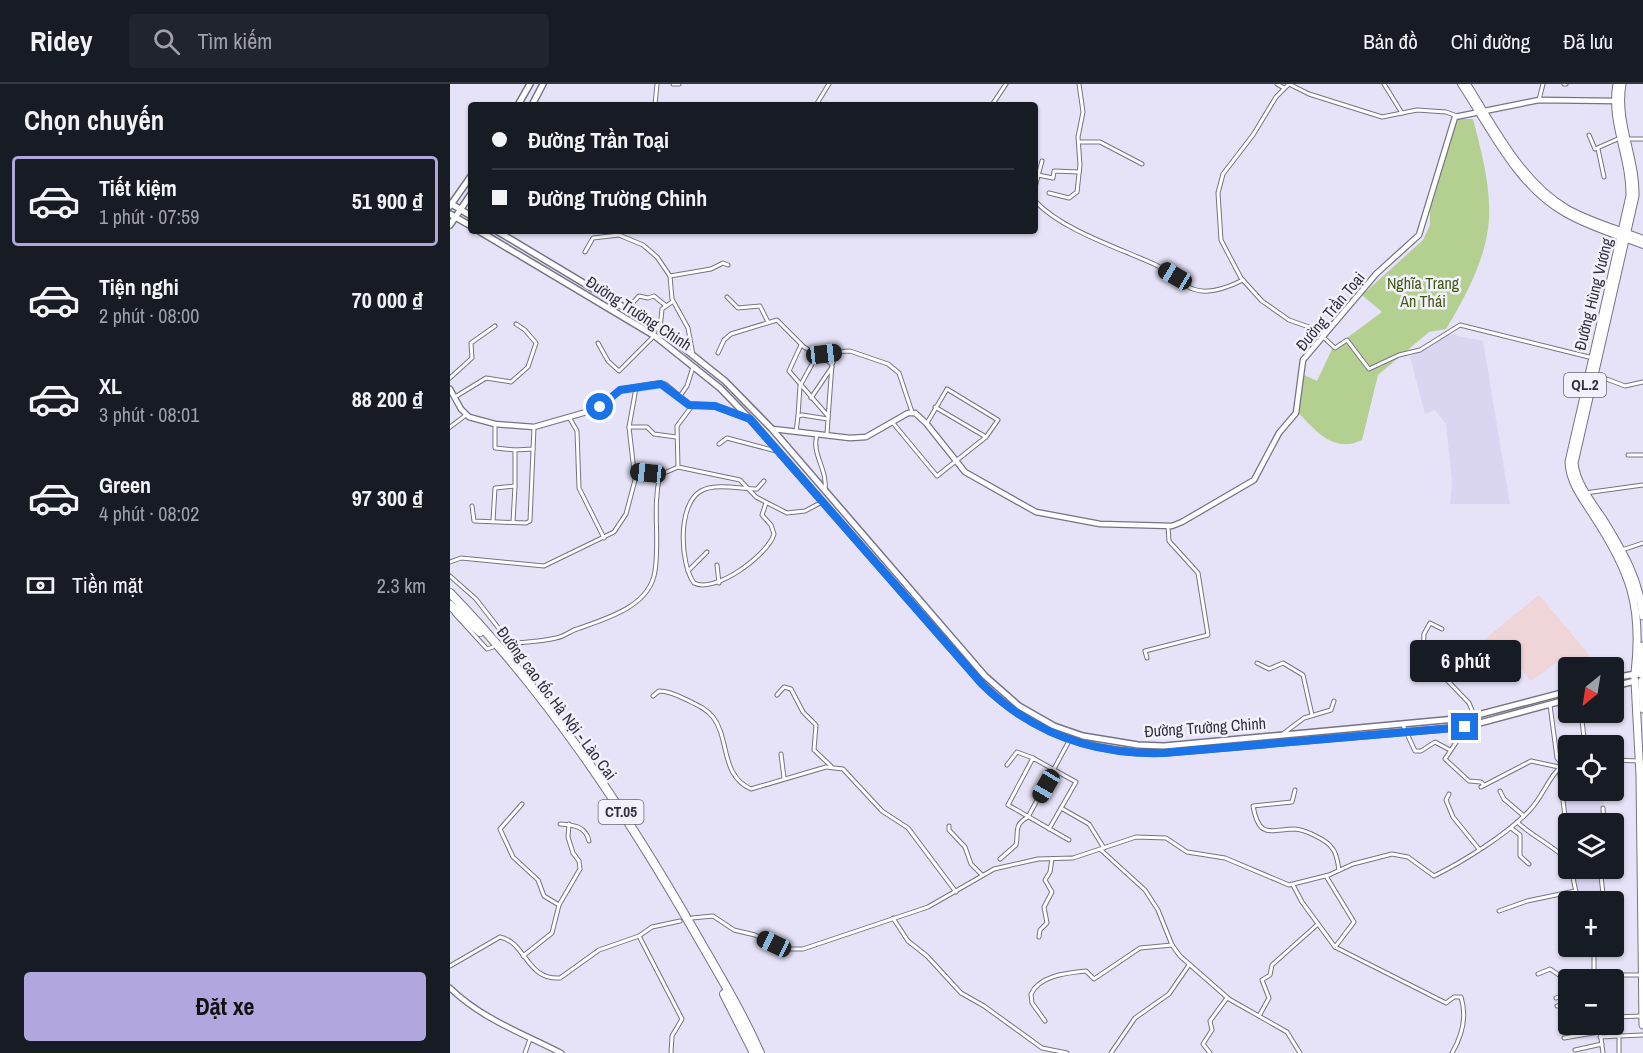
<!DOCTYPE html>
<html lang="vi">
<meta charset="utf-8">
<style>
:root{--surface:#171b24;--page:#20242c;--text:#f1f3f6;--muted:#9ea1a6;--line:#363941;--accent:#b1a6dd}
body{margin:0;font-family:"Archivo Narrow",sans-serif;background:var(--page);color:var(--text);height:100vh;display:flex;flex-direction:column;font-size:22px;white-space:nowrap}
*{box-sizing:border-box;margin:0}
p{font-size:20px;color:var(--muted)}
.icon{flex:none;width:33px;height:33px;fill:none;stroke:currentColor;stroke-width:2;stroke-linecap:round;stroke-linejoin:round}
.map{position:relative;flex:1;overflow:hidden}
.panel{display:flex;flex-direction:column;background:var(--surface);width:450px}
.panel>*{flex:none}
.banner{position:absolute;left:18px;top:18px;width:570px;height:132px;border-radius:6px;box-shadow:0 2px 4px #0004;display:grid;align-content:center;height:132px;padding:0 24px;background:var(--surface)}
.needle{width:39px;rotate:210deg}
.fabs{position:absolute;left:1108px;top:573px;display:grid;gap:12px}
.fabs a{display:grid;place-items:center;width:66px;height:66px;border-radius:6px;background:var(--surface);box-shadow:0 2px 4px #0004;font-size:30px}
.end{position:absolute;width:27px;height:27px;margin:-14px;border:8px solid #1a73e8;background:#fff;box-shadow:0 0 0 3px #fff}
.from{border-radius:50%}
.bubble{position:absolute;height:42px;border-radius:6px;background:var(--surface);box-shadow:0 2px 4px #0004;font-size:20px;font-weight:700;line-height:42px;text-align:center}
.car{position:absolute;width:18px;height:36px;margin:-18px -9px;border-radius:8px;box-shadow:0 0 4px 2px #0007;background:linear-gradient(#222 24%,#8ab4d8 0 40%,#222 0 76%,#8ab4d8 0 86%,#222 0)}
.banner b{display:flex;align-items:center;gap:21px;height:57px;font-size:22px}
.banner b+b{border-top:2px solid var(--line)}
.banner i{width:15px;height:15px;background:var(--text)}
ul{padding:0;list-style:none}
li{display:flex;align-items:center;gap:18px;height:90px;margin:0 12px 9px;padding:0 12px;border:3px solid transparent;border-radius:6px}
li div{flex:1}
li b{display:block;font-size:22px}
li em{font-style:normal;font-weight:700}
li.selected{border-color:var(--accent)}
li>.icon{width:54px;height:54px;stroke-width:1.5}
h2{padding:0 24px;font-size:27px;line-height:72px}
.pay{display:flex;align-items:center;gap:15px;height:66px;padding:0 24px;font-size:22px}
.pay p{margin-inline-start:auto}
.action{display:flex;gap:12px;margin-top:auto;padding:12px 24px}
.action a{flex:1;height:69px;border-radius:6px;background:var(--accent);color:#111;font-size:24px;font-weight:700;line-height:69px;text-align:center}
header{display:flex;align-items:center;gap:36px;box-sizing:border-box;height:84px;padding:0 30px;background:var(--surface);border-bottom:2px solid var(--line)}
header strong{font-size:28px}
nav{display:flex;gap:33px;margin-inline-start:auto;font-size:21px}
.search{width:420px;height:54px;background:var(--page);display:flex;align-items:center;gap:15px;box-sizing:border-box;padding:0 21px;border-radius:6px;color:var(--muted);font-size:22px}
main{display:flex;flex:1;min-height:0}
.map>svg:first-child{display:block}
</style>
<header>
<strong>Ridey</strong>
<div class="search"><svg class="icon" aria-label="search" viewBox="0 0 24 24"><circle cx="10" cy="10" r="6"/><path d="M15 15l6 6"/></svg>Tìm kiếm</div>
<nav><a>Bản đồ</a><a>Chỉ đường</a><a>Đã lưu</a></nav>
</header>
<main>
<section class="panel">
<h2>Chọn chuyến</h2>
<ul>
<li class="selected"><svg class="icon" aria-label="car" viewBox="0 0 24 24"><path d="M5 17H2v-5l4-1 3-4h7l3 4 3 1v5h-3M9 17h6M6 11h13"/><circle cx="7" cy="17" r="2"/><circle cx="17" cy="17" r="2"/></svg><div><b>Tiết kiệm</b><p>1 phút · 07:59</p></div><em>51 900 ₫</em></li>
<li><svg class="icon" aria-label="car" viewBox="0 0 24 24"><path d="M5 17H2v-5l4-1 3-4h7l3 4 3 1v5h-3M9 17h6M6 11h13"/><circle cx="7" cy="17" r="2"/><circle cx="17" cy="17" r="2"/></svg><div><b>Tiện nghi</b><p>2 phút · 08:00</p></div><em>70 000 ₫</em></li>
<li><svg class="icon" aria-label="car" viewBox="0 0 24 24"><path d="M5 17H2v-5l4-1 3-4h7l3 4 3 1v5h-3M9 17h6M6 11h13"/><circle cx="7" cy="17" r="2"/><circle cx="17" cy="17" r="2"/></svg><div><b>XL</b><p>3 phút · 08:01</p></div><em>88 200 ₫</em></li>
<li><svg class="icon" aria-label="car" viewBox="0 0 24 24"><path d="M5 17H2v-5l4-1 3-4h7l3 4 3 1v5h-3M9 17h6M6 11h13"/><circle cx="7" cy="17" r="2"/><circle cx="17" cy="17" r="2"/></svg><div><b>Green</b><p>4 phút · 08:02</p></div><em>97 300 ₫</em></li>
</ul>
<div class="pay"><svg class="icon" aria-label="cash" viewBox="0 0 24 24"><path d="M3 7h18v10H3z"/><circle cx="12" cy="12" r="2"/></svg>Tiền mặt<p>2.3 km</p></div>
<div class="action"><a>Đặt xe</a></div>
</section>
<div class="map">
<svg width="1193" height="969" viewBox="0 0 1193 969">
<rect width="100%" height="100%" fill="#e6e3f8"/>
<path fill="#efd4d8" d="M1089,511L1140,572L1125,583L1119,584L1118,589L1108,577L1081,597L1064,577L1041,595L1019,568Z"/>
<g fill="#dad6f1">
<path d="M999,250L1033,257L1060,420H1000L1002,398L996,340L985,326L975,330L960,273Z"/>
<path d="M1119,678V706L1155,707L1151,739L1119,740V745L1111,683Z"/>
<path d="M1124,785H1149L1151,817H1130Z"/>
</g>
<path fill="#b4d091" d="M1007,35H1023C1031,66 1041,102 1039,135C1037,173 1015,214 996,245L979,248L928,291L912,356C885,369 867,349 849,329L852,290L867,297L882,265L932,228L912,211L973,156L980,141V127Z"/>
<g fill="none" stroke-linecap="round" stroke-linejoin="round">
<g stroke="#767385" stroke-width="5">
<g id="minor">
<path d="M223,0H229"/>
<path d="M827,0L834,4"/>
<path d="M839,0L826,13L803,51L773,90L768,109L771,156L791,194L812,217L839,236L876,249"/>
<path d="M839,0L859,10L932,33L967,26L996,28L1007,32"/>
<path d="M934,0L952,29"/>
<path d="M1114,0H1116"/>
<path d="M1089,16L1093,0"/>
<path d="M205,21L207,0"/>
<path d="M366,21L379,0"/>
<path d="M542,21L556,0"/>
<path d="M1139,51L1145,65L1170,54"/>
<path d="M1177,55H1193"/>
<path d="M629,58H650L692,80"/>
<path d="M1148,65L1154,93"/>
<path d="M588,91L603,94L604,87L629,88"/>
<path d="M585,103L592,77"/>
<path d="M599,109L619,114L627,108L630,81L628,53L633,28L629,0"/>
<path d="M585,117C612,146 669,164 704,180C718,186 730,200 743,205C758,211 779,203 793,196"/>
<path d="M135,168L143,154L169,151L193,161L207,173L220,192L222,215L238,244L243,271"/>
<path d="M220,192L261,185L273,179L278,181"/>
<path d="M277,213L288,224L310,222L318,238"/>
<path d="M177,225L189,212L198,214L204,212L215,221"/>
<path d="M210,245L212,225L222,218"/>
<path d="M872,252L885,264L897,256L919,285L949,271L970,266L1010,241L1143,274"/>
<path d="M148,259L158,277L169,287L204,252"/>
<path d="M351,261L339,287L378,332"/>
<path d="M268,269L274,256L281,250L327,236L354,263L364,269L400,267L438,280L449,289L462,328"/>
<path d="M366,270L382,280"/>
<path d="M1146,291L1175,302L1193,298"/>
<path d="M0,294L22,274L21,259L45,242"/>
<path d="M230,312L237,302L243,283"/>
<path d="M5,313L36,294L61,298L78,283L86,259L75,246L66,240"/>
<path d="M361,314L382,283"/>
<path d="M485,323L536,353"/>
<path d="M348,332L350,302L367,271"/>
<path d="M119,333L127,347L129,404L154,454"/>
<path d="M378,335L382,280L388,269"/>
<path d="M443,339L487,392L536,353L548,336L497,305L477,339"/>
<path d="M45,340V364L65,366"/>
<path d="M0,343L16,331"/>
<path d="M179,343H197L204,350L226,353"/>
<path d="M346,348L348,332L352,331L378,335L377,350"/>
<path d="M367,351C361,370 378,385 375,407"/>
<path d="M269,360L277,354L326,367"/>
<path d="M1178,371H1193"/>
<path d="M228,383L227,342L242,322"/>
<path d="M186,388L210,391L228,383L290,396L306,413L337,429L355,427L372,418"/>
<path d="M314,397L307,405C291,405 265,399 251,407C227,420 230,480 244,499C265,510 318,471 324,450L321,441L312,431L316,419"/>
<path d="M1135,409L1193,401"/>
<path d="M22,422L24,437L76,439L80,437L84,343"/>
<path d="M43,437L45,404L65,402V366L83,365"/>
<path d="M63,438L65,402"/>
<path d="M1172,466L1193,459"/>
<path d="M0,478L11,474L94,482L164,448L176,430L185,396L179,343L186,304"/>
<path d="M267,481L269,499"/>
<path d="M238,487L257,468"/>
<path d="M0,492L26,515L61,560"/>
<path d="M4,529L37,565L43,563"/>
<path d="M992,545L980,539L974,550L973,571L1019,619L1024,631"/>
<path d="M56,560C72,558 89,558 106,554C114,553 120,547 127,545C155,535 200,523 205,487C210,454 202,424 210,391"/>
<path d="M697,574L695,567L758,551L748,489L719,457L718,442"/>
<path d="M807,579L819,585L833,579L853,591L862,631"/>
<path d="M327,611L334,603L341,605L353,628L366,641L364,666L381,682"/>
<path d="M203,612L209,607C218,607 227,611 235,615C245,620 256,624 263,633C280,655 270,691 301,705L376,683L393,685L432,727L458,744L506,808"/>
<path d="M1100,621L1107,674L1112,680"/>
<path d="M1131,628L1135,662"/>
<path d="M1016,634L1013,648L995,675L1019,697L1031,698L1034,701"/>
<path d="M953,641L965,667H971L985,658L1000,666"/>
<path d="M834,649L854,634L881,626L884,617"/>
<path d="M331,670L334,694"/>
<path d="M1164,676L1188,677"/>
<path d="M557,681L567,668L583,674"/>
<path d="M1031,703L1081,677L1109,683L1119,766"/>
<path d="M845,706L842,718L803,722C809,755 820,746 844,745C854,745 877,756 882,764C887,769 888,780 889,786"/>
<path d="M1050,707L1054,715L1074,732"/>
<path d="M999,710L996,716L1003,733L1029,765"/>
<path d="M72,720L50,745L63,773L88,796L94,812L109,821"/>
<path d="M611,724L639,740L654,764"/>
<path d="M1153,724L1154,740"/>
<path d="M1067,738C1083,753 1106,763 1119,778"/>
<path d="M110,740C123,741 136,742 139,757"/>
<path d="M499,742V746L515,763L521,780L532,791"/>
<path d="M1061,744L1070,751V772L1079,780"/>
<path d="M599,745L626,698L583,674L558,721L619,756"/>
<path d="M651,766L695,806L708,826L722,861L730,872L779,915L837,948L850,969"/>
<path d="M550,775L566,761C569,748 563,741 578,733L619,657"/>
<path d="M1121,784L1128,818"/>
<path d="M1150,784L1154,818"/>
<path d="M876,792L904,838L885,863"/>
<path d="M843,801L852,818L885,863L996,919L1004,913H1011C1017,932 1012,952 1002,969"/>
<path d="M1049,827L1077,817L1125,807"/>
<path d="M242,834L263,832L284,846L305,851L335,865H353L478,823L544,785L588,775L623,774L686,753L716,754L737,768L775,774L839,801L879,791L903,780L942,770L958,773L984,792C1014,777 1056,751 1079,727C1095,711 1099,688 1119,677"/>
<path d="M443,834L458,857L477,872L511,909L534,922L592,964L617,969"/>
<path d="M189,852L232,935L222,952L221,969"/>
<path d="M589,853L590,846L597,839L594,823L602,808L595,796L600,788L602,775"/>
<path d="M1144,862V896"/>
<path d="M73,872L102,849L109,821L130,785L129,777L123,769L118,753L119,740"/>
<path d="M0,882L50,853C76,858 76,896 110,894L149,866L189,852L202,843L230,837"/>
<path d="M1088,890L1100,885L1109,891L1126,896"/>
<path d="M1144,891H1191"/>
<path d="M1106,914L1119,909"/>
<path d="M1107,922L1119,919"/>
<path d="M809,932L819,914L812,896L820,891L822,881L868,840"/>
<path d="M1164,933L1191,932"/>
<path d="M595,937L582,919L581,910C590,891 618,889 636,887L644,895L690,864L722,861"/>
<path d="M1113,939L1119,938"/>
<path d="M1149,940L1153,969"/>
<path d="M1150,953L1169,952L1167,891"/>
<path d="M1114,954L1149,948"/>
<path d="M1125,966L1152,960"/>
<path d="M75,969L80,955"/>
<path d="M661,969L685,934L719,910L739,881"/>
<path d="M760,969L753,960L762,946L760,937L777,914"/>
<path d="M1169,969V952L1193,951"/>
</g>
</g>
<g stroke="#767385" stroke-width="7">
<g id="tertiary">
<path d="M0,305L11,325L19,333L45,340L84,343L147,325L170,306L208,300L215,301L239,321L265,322L300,335"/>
<path d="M323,345L400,354L416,353L458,329H465L476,339L515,388L586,428L650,440L722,442L732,438L804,396L829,349L846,329L853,276L926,190L969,151L1005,33L1089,16L1167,17"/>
<path d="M0,904C32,935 72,949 111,969"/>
</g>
</g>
<g stroke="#767385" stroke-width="8">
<g id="secondary">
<path d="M68,21L80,0"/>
<path d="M82,21L93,0"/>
<path d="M0,119L21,132"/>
<path d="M0,122L21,92"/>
<path d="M0,130L21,142"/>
<path d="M0,141L21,110"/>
<path d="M29,147L205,252L270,304L300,335L533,601C583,650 644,670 713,669L1015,643L1119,615"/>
<path d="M47,147L210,245L275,297L322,345L535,592L569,622L604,642L633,652L688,661L714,662L1016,634L1119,607"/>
<path d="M1164,594L1185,590"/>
<path d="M1164,602L1185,597"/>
</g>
</g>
<g stroke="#767385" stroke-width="8">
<g id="primary">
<path d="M1011,0C1041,45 1067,102 1115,129C1139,143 1167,151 1193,161"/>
<path d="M1017,0C1045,44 1071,97 1116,124C1140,138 1168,145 1193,155"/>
</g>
</g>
<g stroke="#767385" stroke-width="9">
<g id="trunk">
<path d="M1167,0C1160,38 1181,74 1180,112L1119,378C1120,399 1133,415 1144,432C1180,487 1193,522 1185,589"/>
<path d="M1172,0C1165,38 1186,74 1185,112L1124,379C1126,400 1142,419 1154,437C1173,468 1189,495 1193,532"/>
<path d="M1191,589L1193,562"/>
<path d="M1184,592L1188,588L1193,591"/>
<path d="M1185,597L1190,691L1193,941"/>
<path d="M1192,597L1193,625"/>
</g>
</g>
<g stroke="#767385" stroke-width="10">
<g id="motorway">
<path d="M0,509C96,608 174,725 243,845C266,885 291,926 310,969"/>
<path d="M0,521L30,548"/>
<path d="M274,910L304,969"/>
</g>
</g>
<use href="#minor" stroke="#fff" stroke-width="3"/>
<use href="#tertiary" stroke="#fff" stroke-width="4.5"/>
<use href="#secondary" stroke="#fff" stroke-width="5"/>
<use href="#primary" stroke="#fff" stroke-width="6"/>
<use href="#trunk" stroke="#fff" stroke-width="7"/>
<use href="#motorway" stroke="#fff" stroke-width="8"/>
</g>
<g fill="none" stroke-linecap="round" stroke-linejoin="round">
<path stroke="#1a73e8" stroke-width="8" d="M150,323L170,306L211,300L239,321L265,322L300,335L533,601C583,650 644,671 713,669L1015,643"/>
</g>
<g text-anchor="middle" stroke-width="5" stroke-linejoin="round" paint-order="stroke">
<g fill="#f3f1fe" stroke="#6c6a73" stroke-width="1.5">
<rect x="1114" y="289" width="42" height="24" rx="4.5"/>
<rect x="148.5" y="716" width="45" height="24" rx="4.5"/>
</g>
<g font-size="15" font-weight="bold" fill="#323038">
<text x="1135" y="306">QL.2</text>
<text x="171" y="733">CT.05</text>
</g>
<g font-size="16" fill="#405a0e" stroke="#f3f1fe">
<text x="973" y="205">Nghĩa Trang<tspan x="973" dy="18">An Thái</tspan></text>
</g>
<g font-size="16" fill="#323038" stroke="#f3f1fe">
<text transform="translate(1143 210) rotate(-76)" y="6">Đường Hùng Vương</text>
<text transform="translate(880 227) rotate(-50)" y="6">Đường Trần Toại</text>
<text transform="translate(189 229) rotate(33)" y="6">Đường Trường Chinh</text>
<text transform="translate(107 619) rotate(53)" y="6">Đường cao tốc Hà Nội - Lào Cai</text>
<text transform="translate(755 643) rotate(-4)" y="6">Đường Trường Chinh</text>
</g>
</g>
</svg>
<div class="fabs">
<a><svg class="needle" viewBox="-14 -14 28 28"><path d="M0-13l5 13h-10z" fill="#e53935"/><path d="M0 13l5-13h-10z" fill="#9ea1a6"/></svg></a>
<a><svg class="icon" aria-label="locate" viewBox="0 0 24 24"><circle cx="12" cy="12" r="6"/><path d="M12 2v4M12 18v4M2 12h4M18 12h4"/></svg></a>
<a><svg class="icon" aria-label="layers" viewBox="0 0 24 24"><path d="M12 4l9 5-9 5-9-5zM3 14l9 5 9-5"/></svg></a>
<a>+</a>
<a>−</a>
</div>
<i class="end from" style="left:150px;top:323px"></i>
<i class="end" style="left:1015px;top:643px"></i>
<div class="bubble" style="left:960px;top:556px;width:111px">6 phút</div>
<i class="car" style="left:725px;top:192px;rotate:300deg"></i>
<i class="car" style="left:374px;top:270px;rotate:83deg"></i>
<i class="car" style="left:198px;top:389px;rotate:276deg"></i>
<i class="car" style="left:596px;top:702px;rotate:210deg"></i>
<i class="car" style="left:324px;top:860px;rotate:295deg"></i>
<div class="banner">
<b><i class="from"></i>Đường Trần Toại</b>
<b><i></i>Đường Trường Chinh</b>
</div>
</div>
</main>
